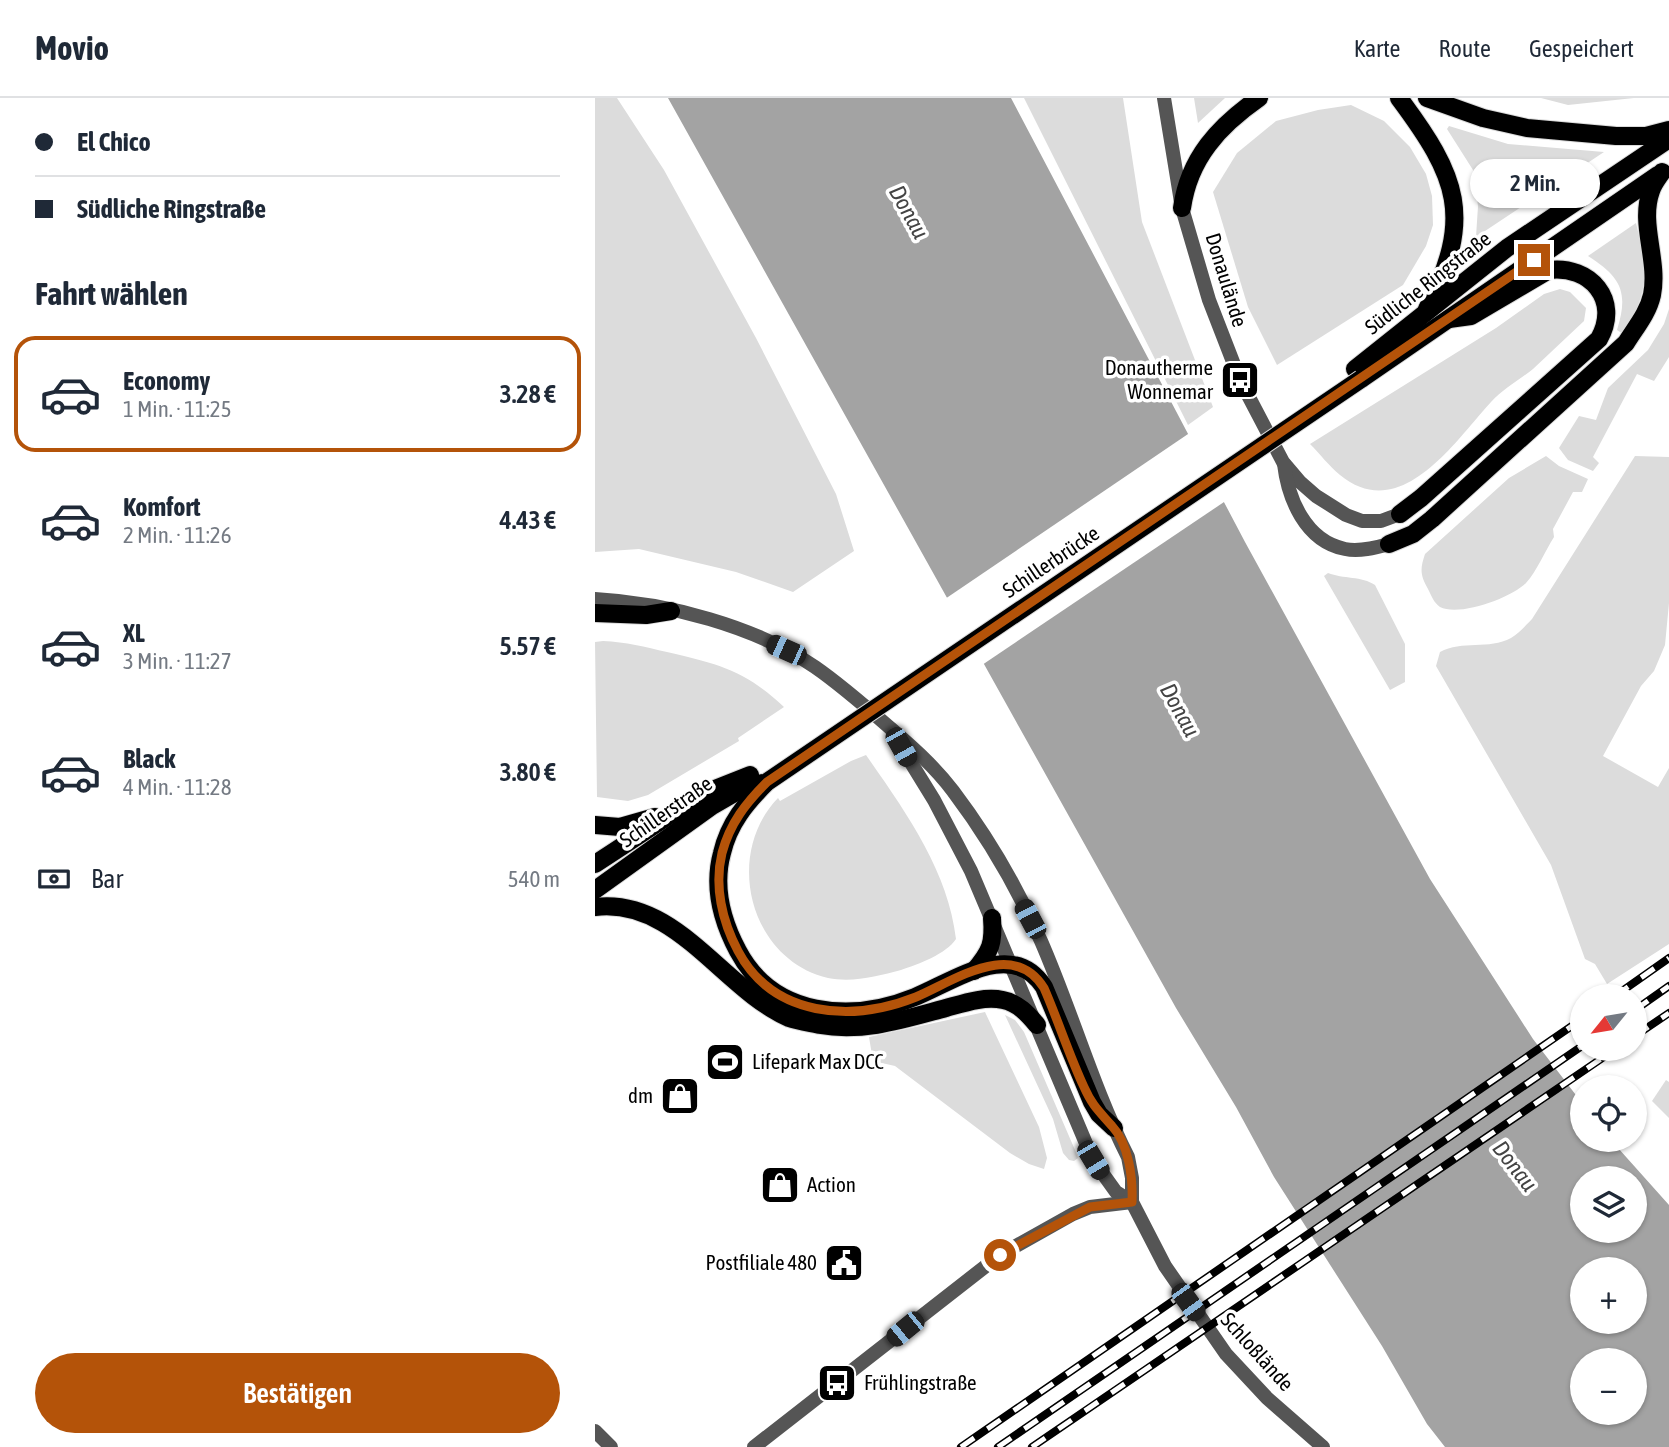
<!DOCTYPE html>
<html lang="de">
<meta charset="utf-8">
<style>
:root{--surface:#fff;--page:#f6f6f7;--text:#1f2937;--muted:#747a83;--line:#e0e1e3;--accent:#b45309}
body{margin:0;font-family:"Asap Condensed",sans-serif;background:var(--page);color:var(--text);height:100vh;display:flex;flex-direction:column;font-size:26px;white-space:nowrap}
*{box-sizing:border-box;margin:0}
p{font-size:23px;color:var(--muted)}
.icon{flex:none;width:38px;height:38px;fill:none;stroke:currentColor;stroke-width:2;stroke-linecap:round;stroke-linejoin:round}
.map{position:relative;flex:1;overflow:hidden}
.sheet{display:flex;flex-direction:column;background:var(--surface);width:595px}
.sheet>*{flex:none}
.guide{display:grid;align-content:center;height:154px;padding:0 35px;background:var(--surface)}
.needle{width:46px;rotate:240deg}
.controls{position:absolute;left:975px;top:886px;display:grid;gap:14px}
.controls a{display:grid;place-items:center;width:77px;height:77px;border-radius:50%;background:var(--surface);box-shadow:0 2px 5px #0004;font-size:35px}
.end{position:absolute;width:32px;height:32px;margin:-16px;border:9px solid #b45309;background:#fff;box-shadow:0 0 0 4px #fff}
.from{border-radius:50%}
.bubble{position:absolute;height:49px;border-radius:24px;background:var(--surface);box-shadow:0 2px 5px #0004;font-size:23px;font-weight:600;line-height:49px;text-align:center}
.car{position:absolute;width:21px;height:42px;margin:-21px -10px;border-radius:9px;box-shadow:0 0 5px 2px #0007;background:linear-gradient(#222 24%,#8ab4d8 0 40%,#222 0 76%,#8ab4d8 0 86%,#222 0)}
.guide b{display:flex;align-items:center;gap:24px;height:66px;font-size:26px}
.guide b+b{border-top:2px solid var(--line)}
.guide i{width:18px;height:18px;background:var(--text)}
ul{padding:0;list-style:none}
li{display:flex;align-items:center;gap:21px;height:116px;margin:0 14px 10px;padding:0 21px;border:4px solid transparent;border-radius:21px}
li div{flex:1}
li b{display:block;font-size:26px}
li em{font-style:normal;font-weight:600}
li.current{border-color:var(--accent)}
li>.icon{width:63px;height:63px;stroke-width:1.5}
h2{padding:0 35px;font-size:32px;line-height:84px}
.pay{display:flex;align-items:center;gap:18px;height:77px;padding:0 35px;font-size:26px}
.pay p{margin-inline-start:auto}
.primary-button{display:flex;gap:14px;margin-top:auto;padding:14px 35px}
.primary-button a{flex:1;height:80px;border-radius:42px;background:var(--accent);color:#fff;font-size:28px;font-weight:600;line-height:80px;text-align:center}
header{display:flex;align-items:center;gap:42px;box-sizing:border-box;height:98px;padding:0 35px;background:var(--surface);border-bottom:2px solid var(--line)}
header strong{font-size:33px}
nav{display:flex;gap:38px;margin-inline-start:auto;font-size:24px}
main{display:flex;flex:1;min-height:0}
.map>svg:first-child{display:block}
</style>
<header>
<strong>Movio</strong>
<nav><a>Karte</a><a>Route</a><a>Gespeichert</a></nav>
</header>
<main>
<section class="sheet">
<div class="guide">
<b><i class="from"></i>El Chico</b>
<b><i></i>Südliche Ringstraße</b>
</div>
<h2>Fahrt wählen</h2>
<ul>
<li class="current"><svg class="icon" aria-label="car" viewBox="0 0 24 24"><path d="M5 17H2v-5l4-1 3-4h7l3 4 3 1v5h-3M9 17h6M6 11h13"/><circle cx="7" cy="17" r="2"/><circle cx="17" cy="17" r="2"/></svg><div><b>Economy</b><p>1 Min. · 11:25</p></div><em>3.28 €</em></li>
<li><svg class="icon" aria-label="car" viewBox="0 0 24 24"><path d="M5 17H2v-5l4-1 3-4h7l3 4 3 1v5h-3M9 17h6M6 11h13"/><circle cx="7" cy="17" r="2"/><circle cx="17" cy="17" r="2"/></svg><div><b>Komfort</b><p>2 Min. · 11:26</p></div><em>4.43 €</em></li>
<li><svg class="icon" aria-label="car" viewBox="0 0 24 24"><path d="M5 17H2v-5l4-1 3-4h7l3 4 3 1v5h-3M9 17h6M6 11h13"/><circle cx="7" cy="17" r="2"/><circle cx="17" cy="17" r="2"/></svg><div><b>XL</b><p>3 Min. · 11:27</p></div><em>5.57 €</em></li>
<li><svg class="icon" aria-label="car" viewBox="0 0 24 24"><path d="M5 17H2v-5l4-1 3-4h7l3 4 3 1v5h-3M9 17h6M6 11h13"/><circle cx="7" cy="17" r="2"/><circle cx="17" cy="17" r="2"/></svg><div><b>Black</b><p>4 Min. · 11:28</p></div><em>3.80 €</em></li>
</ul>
<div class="pay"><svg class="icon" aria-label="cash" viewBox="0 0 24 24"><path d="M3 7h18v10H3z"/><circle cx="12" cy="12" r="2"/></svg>Bar<p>540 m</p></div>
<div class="primary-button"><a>Bestätigen</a></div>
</section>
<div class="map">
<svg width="1074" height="1349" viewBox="0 0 1074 1349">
<rect width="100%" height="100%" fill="#fff"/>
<g fill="#dcdcdc">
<path d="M0,0H22L69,72L161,240L241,396L259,453L198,494L141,474L44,451L0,454Z"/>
<path d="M429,0H528L547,124L618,309L593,327Z"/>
<path d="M599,0H630L603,25Z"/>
<path d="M946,0H1039L973,7Z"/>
<path d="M756,7L789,23L815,49L831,76L837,98L838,127L831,148L808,187L682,267L653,209L618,94L642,55L681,23L723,12Z"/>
<path d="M854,28L913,46L1009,54L881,139L883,108L878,72L852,31Z"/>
<path d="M1041,125C1053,174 1055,192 1028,236L1022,232C1034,194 1026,179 993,158Z"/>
<path d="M965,191L975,194L991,210L989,223C972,239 955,255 938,271C924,282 908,291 896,304C860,343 806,427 745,377C734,368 725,356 715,346L901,230L949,196Z"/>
<path d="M1074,211V259L1059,283L1042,276L998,359L1004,365L998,373L973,362L964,350L984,318L1001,322L1013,290L1053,252L1069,226Z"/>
<path d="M951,358L964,368L993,381L987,394H978L958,431L959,439C950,453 942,473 931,485C916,500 864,519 845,509C839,505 836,497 833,491C825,477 825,471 830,456L914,380Z"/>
<path d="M1040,358L1074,359V505L1070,547L1059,573L1046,588L1008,658L1063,689L1074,670V846L1012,886L1000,866L990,861L956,767L841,568L845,554C867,542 894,552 916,540C923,536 931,527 937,521Z"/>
<path d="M733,475C748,481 767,478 780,487L810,546V584L795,592L729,478Z"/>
<path d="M8,543C31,544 50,549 72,554C123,566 150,572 189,609L143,640L144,643L53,697L33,703L2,699L0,544Z"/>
<path d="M271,657C310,713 353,772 361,841C351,856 324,866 306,872C283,878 258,885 233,880C155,862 128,757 183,700L185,703L256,663Z"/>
<path d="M390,914L444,1029L452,1060L449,1071L434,1066L415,1055L300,968L278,963L274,939Z"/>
<path d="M410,917L420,922L429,934L480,1052L483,1060L479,1063L474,1062L468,1055L458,1021Z"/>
<path d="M1071,982L1074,984V1020L1057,1003Z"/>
</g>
<path fill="#a3a3a3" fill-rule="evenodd" d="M73,0H416L650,444L835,781L938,941L987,1005V1041H1015L1074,1107V1349H850L832,1326L787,1248L679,1079L641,1009L581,910ZM987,1080H1040V1132H987ZM987,1171H1040V1223H987ZM987,1262H1040V1314H987Z"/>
<path fill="#fff" d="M596,334L632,402L387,567L350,501Z"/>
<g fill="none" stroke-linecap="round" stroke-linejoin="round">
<g stroke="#dbdbdb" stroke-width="20">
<g id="primary">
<path d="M804,0C863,79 879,119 832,211"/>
<path d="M832,0L888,20L932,30L1021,38H1051L1074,32"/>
<path d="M587,110C594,60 624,28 664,0"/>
<path d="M760,271L912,150L1074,41"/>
<path d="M766,281L1063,77"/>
<path d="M805,416L826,400L1004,241C1026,202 995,167 954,172L876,218L854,221"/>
<path d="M794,446L818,436L837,421L1031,245C1041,229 1053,215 1057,197C1064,162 1044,126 1056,93C1058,86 1063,80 1067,74"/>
<path d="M0,515L51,517L76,513"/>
<path d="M172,684C151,705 134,725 127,755C118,788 127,823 143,853C178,919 256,925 320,899C359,883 418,840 449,889L497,1004L504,1016L519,1030"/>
<path d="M0,727L25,729L60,719"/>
<path d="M0,766L107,696L155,677"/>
<path d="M0,792L117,708L150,689L172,684"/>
<path d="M0,809C81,799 128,891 194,920C203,923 216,925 225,927C268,935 310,921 351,910C369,905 389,898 408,902C423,905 433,916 442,927"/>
<path d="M379,873C396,853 399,845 397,820"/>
</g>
</g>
<path stroke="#555" stroke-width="14" d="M0,1333L16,1349"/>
<g stroke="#555" stroke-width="14">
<path d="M569,0L587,110L614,202L645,282L688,364L705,384L721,398L751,417L767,423H786L805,416"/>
<path d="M689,366C693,400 710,443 750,451C764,454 780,450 794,446"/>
<path d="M0,501C72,505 160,528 220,569C246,587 270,608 294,629C317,649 339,668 358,693C392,738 423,791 446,843C477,914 498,990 533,1059L537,1080V1104"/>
<path d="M302,642L339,702L376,773L498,1062L521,1094L537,1104L570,1168L631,1256L672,1300L728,1349"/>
<path d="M159,1349L405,1157L478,1116L495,1109L537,1104"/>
</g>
<use href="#primary" stroke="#000" stroke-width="18"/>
<g stroke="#000" stroke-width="8">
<g id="rail">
<path d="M1020,898L1074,860"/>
<path d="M1040,912L1074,888"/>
<path d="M1040,938L1074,915"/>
<path d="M366,1349L987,921"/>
<path d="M403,1349L987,948"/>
<path d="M437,1349L1022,950"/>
</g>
</g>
<use href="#rail" stroke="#fff" stroke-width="5" stroke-dasharray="16" stroke-linecap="butt"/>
<g stroke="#dbdbdb" stroke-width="20" stroke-linecap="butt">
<path id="primary-bridge" d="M172,684L766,281"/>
</g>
<use href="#primary-bridge" stroke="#000" stroke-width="18"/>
</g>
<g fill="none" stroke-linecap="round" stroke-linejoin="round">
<path stroke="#b45309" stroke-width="9" d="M405,1157L495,1109L537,1104C538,1081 534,1046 517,1028C504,1013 498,1009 489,989C474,957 463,922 449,890C418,840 359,883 321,899C256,925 178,919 143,853C127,823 119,788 127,755C135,725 151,705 172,684L939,162"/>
</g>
<defs>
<g id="bus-square" transform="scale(2.0125)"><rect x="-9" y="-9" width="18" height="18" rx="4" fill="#000" stroke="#fff"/><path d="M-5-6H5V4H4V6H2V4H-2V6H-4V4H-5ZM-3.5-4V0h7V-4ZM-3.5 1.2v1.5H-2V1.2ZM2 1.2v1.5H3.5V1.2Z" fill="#fff"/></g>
<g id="stadium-square" transform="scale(2.0125)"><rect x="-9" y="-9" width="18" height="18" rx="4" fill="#000" stroke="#fff"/><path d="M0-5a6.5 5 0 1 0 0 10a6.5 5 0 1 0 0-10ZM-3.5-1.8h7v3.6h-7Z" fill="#fff"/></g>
<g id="shop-square" transform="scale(2.0125)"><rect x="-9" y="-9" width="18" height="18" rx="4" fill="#000" stroke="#fff"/><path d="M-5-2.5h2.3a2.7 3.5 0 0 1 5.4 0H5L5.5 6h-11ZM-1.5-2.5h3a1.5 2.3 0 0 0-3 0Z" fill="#fff"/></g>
<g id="civic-square" transform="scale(2.0125)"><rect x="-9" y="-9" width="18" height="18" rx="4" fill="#000" stroke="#fff"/><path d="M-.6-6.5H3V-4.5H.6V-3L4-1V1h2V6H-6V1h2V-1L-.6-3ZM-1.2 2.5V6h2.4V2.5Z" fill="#fff"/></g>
</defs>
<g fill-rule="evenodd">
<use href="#bus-square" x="645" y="282"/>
<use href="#stadium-square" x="130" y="964"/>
<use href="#shop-square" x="85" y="998"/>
<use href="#shop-square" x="185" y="1087"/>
<use href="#civic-square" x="249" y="1165"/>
<use href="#bus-square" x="242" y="1285"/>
</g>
<g text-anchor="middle" stroke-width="7" stroke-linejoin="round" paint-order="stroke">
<g font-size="21" fill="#000" stroke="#fff">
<text transform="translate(631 182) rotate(73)" y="7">Donaulände</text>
<text transform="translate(833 185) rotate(-38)" y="7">Südliche Ringstraße</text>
<text transform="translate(456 464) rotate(-34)" y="7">Schillerbrücke</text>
<text transform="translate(71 714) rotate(-35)" y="7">Schillerstraße</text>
<text transform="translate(662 1254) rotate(48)" y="7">Schloßlände</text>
</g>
<g font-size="21" fill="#000" stroke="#fff" text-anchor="end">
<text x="618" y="277">Donautherme<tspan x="618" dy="24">Wonnemar</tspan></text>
<text x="157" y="971" text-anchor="start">Lifepark Max DCC</text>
<text x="58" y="1005">dm</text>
<text x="212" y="1094" text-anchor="start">Action</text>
<text x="222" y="1172">Postfiliale 480</text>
<text x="269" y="1292" text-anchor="start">Frühlingstraße</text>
</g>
<g font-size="23" font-style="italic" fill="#444" stroke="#fff">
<text transform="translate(314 114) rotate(61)" y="8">Donau</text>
<text transform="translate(585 612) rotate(61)" y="8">Donau</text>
<text transform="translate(920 1068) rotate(52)" y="8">Donau</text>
</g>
</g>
</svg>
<div class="controls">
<a><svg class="needle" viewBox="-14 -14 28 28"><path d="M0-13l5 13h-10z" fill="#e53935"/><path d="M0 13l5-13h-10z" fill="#747a83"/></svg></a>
<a><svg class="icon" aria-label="locate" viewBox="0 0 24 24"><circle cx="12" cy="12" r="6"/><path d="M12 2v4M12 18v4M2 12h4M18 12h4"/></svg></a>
<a><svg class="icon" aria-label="layers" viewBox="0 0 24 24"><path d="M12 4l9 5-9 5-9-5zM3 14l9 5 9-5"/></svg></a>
<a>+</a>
<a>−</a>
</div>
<i class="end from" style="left:405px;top:1157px"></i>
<i class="end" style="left:939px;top:162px"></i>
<div class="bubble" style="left:875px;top:61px;width:130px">2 Min.</div>
<i class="car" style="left:191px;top:552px;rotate:294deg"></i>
<i class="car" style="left:306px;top:649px;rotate:151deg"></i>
<i class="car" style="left:435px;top:821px;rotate:332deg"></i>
<i class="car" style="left:498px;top:1062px;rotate:149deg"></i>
<i class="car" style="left:593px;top:1204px;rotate:144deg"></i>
<i class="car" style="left:310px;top:1231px;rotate:231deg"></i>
</div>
</main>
